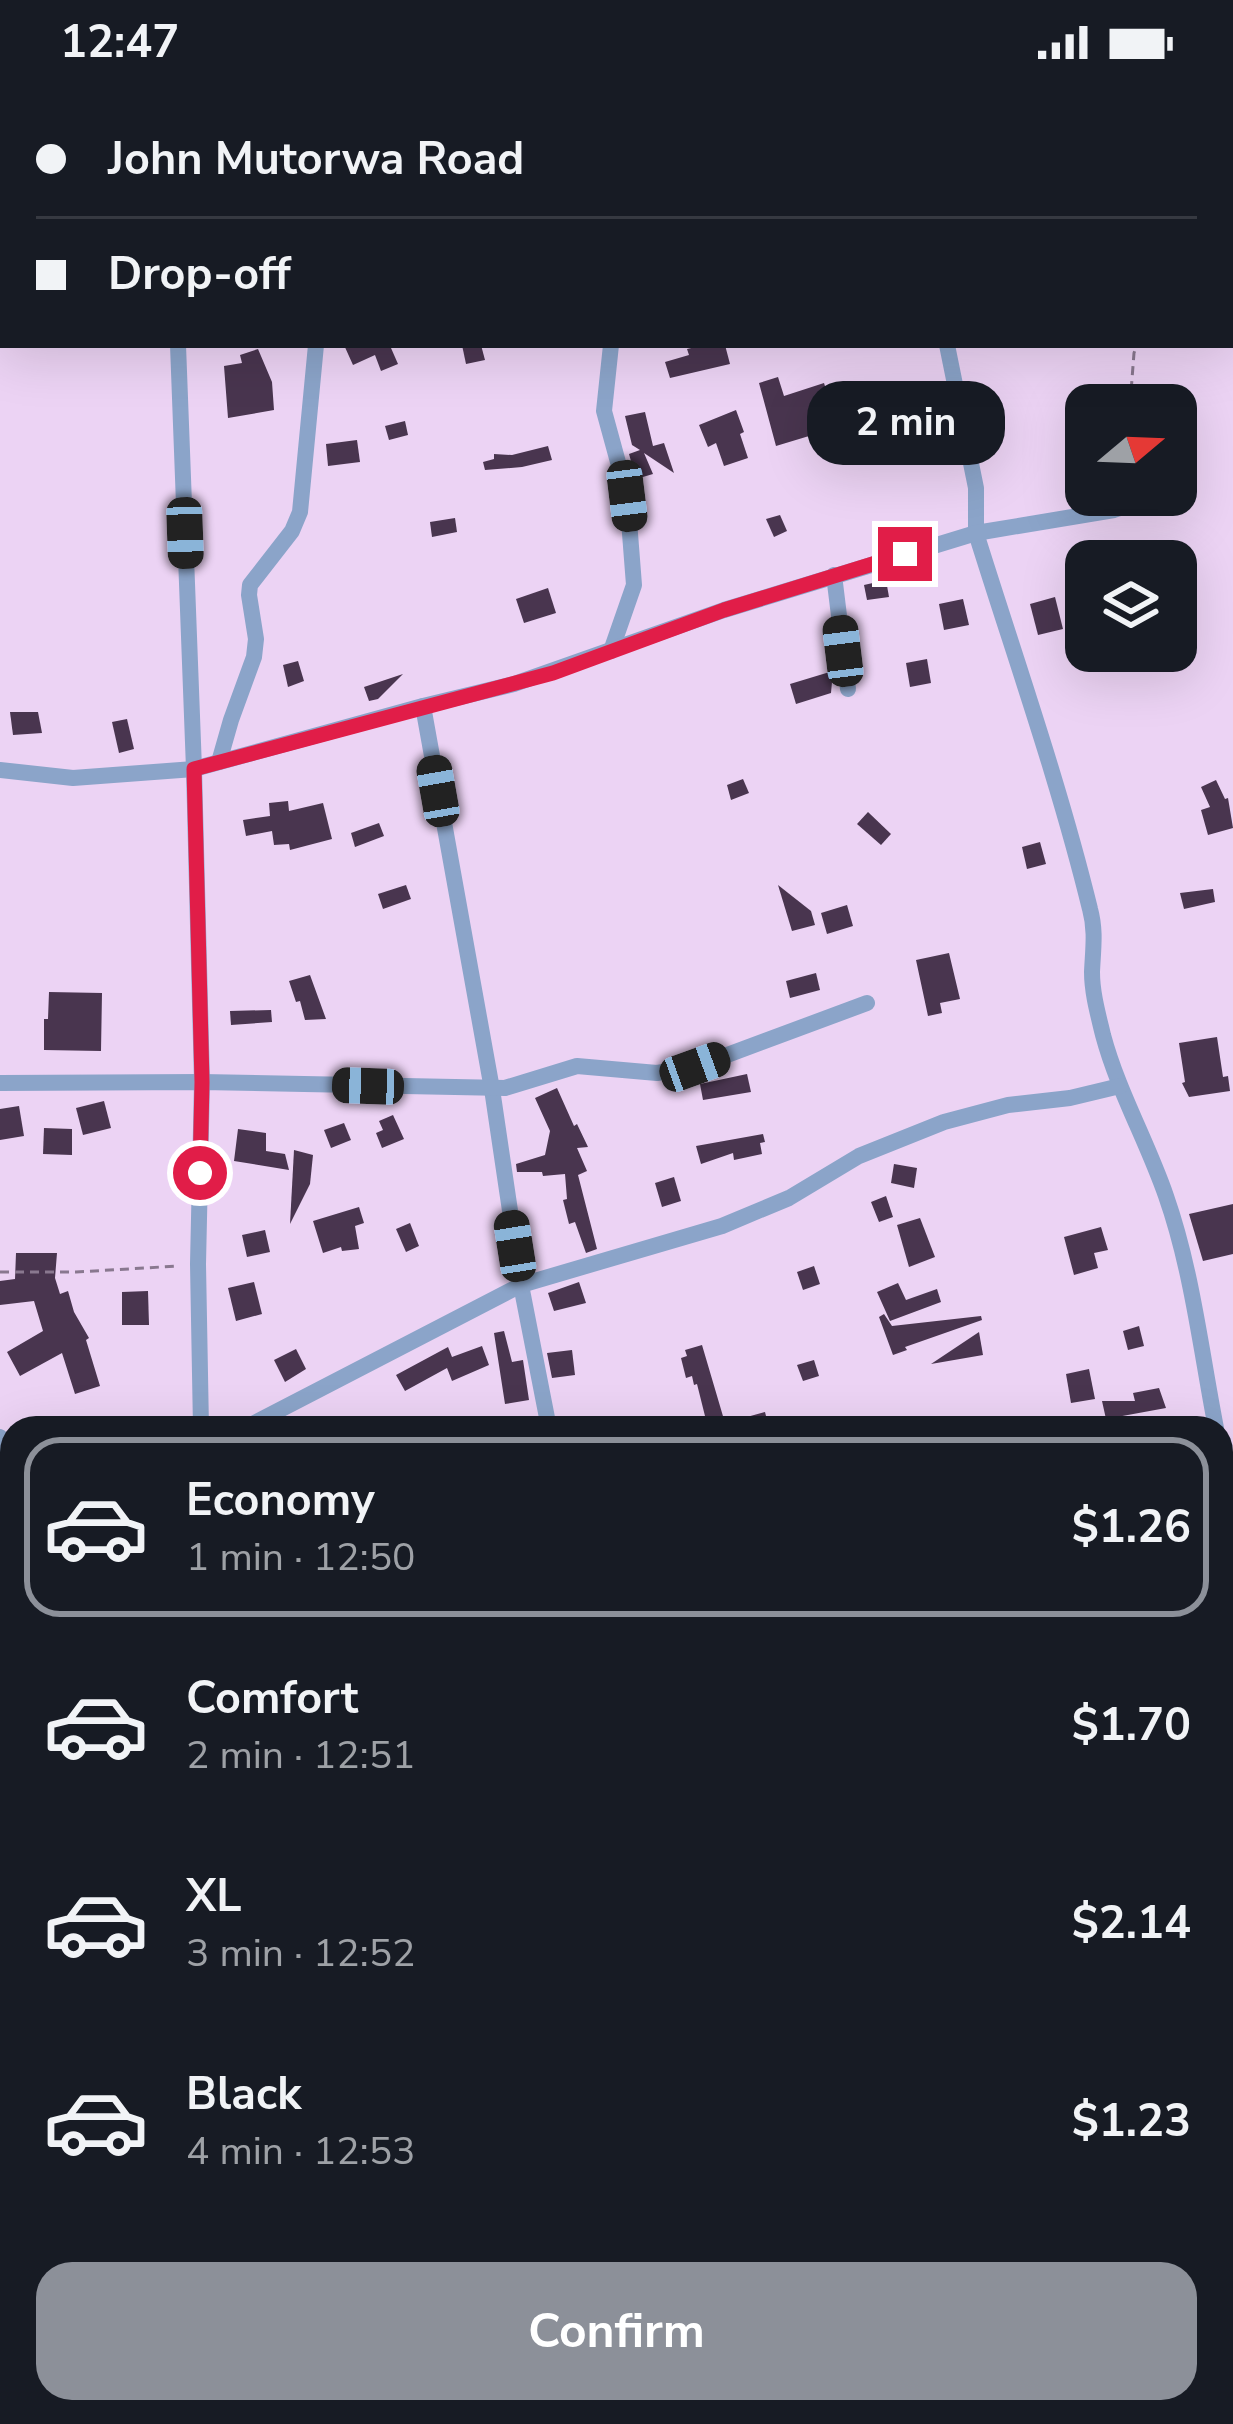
<!DOCTYPE html>
<meta charset="utf-8">
<style>
:root{--surface:#171b24;--page:#20242c;--text:#f1f3f6;--muted:#9ea1a6;--line:#363941;--accent:#8c9099}
body{margin:0;font-family:"Nunito Sans",sans-serif;background:var(--page);color:var(--text);height:100vh;display:flex;flex-direction:column;font-size:45px;white-space:nowrap}
*{box-sizing:border-box;margin:0}
p{font-size:39px;color:var(--muted)}
.icon{flex:none;width:66px;height:66px;fill:none;stroke:currentColor;stroke-width:2;stroke-linecap:round;stroke-linejoin:round}
.map{position:relative;flex:1;overflow:hidden}
.side{position:absolute;left:0px;top:1332px;width:1233px;height:1008px;display:flex;flex-direction:column;background:var(--surface);border-radius:36px 36px 0 0;box-shadow:0 12px 48px #0002}
.side>*{flex:none}
.banner{position:absolute;left:0px;top:0px;width:1233px;height:264px;box-shadow:0 12px 48px #0002;display:grid;align-content:center;height:264px;padding:0 36px;background:var(--surface)}
.needle{width:78px;rotate:71deg}
.tools{position:absolute;left:1065px;top:300px;display:grid;gap:24px}
.tools a{display:grid;place-items:center;width:132px;height:132px;border-radius:24px;background:var(--surface);box-shadow:0 12px 48px #0002;font-size:60px}
.end{position:absolute;width:54px;height:54px;margin:-27px;border:15px solid #e11d48;background:#fff;box-shadow:0 0 0 6px #fff}
.from{border-radius:50%}
.bubble{position:absolute;height:84px;border-radius:36px;background:var(--surface);box-shadow:0 12px 48px #0002;font-size:39px;font-weight:700;line-height:84px;text-align:center}
.car{position:absolute;width:36px;height:72px;margin:-36px -18px;border-radius:15px;box-shadow:0 0 9px 3px #0007;background:linear-gradient(#222 24%,#8ab4d8 0 40%,#222 0 76%,#8ab4d8 0 86%,#222 0)}
.banner b{display:flex;align-items:center;gap:42px;height:114px;font-size:45px}
.banner b+b{border-top:3px solid var(--line)}
.banner i{width:30px;height:30px;background:var(--text)}
ul{padding:21px 0 0;list-style:none}
li{display:flex;align-items:center;gap:36px;height:180px;margin:0 24px 18px;padding:0 12px;border:6px solid transparent;border-radius:36px}
li div{flex:1}
li b{display:block;font-size:45px}
li em{font-style:normal;font-weight:700}
li.active{border-color:var(--accent)}
li>.icon{width:108px;height:108px;stroke-width:1.5}
.action{display:flex;gap:24px;margin-top:auto;padding:24px 36px}
.action a{flex:1;height:138px;border-radius:36px;background:var(--accent);color:#fff;font-size:48px;font-weight:700;line-height:138px;text-align:center}
.status{display:flex;justify-content:space-between;align-items:center;height:84px;padding:0 60px;background:var(--surface);direction:ltr}
.status svg{height:33px;fill:currentColor}
.map>svg:first-child{display:block}
</style>
<div class="status"><b>12:47</b><svg viewBox="0 0 49 12"><path d="M0 12V9h3v3zM5 12V6h3v6zM10 12V3h3v9zM15 12V0h3v12zM26 1h20v11H26zM47 4h2v5h-2z"/></svg></div>
<div class="map">
<svg width="1233" height="2340" viewBox="0 0 1233 2340">
<rect width="100%" height="100%" fill="#ecd3f4"/>
<path fill="#fea3a6" d="M0,0H112V3H3V221H0Z"/>
<g fill="#49354f">
<path d="M344,261H397L391,264L398,280L381,287L375,271L353,281Z"/>
<path d="M462,261H481L485,276L466,280Z"/>
<path d="M704,261H725L730,280L670,294L665,278L689,271L687,265Z"/>
<path d="M258,265L272,298L274,326L228,334L224,282L242,279L240,271Z"/>
<path d="M778,293L784,312L824,299L829,315L811,321L819,349L776,362L759,299Z"/>
<path d="M736,326L744,348L740,350L748,374L724,382L716,359L708,363L699,341Z"/>
<path d="M645,328L653,362L664,359L674,389L644,369L653,390L636,395L629,370L640,366L632,361L625,332Z"/>
<path d="M405,337L408,351L389,356L385,342Z"/>
<path d="M860,338H887L894,366L854,378L849,363L860,360Z"/>
<path d="M357,356L360,378L328,382L326,360Z"/>
<path d="M548,362L552,376L522,383L485,386L483,378L494,375V370L512,371Z"/>
<path d="M780,431L787,447L774,453L766,435Z"/>
<path d="M455,434L457,448L432,453L430,438Z"/>
<path d="M886,496L889,513L867,516L864,501Z"/>
<path d="M548,504L556,529L524,539L516,515Z"/>
<path d="M1055,513L1063,545L1038,551L1030,520Z"/>
<path d="M963,515L969,541L944,546L939,520Z"/>
<path d="M927,575L931,599L910,603L906,579Z"/>
<path d="M298,577L304,597L288,603L283,581Z"/>
<path d="M833,587L831,609L796,620L790,600Z"/>
<path d="M403,590L378,615L369,617L364,603Z"/>
<path d="M10,628H38L42,649L13,651Z"/>
<path d="M127,635L134,665L119,669L112,638Z"/>
<path d="M743,695L749,709L731,716L727,701Z"/>
<path d="M1216,696L1225,715L1228,714L1233,744L1208,751L1201,726L1210,723L1201,703Z"/>
<path d="M288,717L289,727L323,719L332,755L290,766L289,760L274,761L272,747L246,752L243,736L270,732L269,719Z"/>
<path d="M868,728L891,750L881,761L857,740Z"/>
<path d="M379,739L384,752L355,763L351,749Z"/>
<path d="M1040,758L1046,780L1027,785L1022,763Z"/>
<path d="M406,801L411,815L383,825L378,810Z"/>
<path d="M778,801L811,827L815,841L792,847Z"/>
<path d="M1213,805L1215,818L1184,825L1180,809Z"/>
<path d="M847,821L853,842L827,850L821,829Z"/>
<path d="M949,869L960,915L940,919L942,929L928,932L916,876Z"/>
<path d="M816,889L820,906L790,914L786,897Z"/>
<path d="M310,891L326,935L305,936L300,917L296,918L289,897Z"/>
<path d="M49,908L102,909L101,967L44,966V935H48Z"/>
<path d="M271,926L272,938L231,941L230,927Z"/>
<path d="M1217,953L1223,993L1228,992L1230,1007L1189,1013L1182,999L1185,998L1179,959Z"/>
<path d="M747,990L751,1008L703,1016L700,1000Z"/>
<path d="M557,1004L574,1042L577,1040L588,1063L577,1064L587,1087L578,1091L597,1165L586,1169L575,1138L569,1140L563,1116L567,1115L565,1090L543,1092L542,1088H517L516,1080L545,1071L550,1047L535,1014Z"/>
<path d="M104,1017L111,1044L83,1051L76,1024Z"/>
<path d="M19,1022L24,1052L0,1056V1025Z"/>
<path d="M393,1031L404,1055L382,1064L376,1049L383,1046L379,1037Z"/>
<path d="M344,1039L351,1056L331,1064L324,1046Z"/>
<path d="M44,1044L72,1045V1071L43,1070Z"/>
<path d="M238,1045L266,1049V1067L285,1070L289,1086L234,1077Z"/>
<path d="M763,1050L765,1058L760,1059L762,1070L734,1076L733,1069L701,1080L696,1062Z"/>
<path d="M294,1066L313,1071L310,1100L290,1140Z"/>
<path d="M894,1080L917,1084L914,1104L891,1099Z"/>
<path d="M674,1093L681,1117L662,1123L655,1099Z"/>
<path d="M886,1112L893,1133L879,1138L871,1118Z"/>
<path d="M1233,1120V1170L1203,1177L1189,1130Z"/>
<path d="M359,1123L364,1139L355,1142L359,1165L342,1167L341,1163L323,1169L313,1137Z"/>
<path d="M920,1134L935,1173L909,1183L897,1141Z"/>
<path d="M410,1139L419,1162L406,1168L396,1145Z"/>
<path d="M1101,1143L1108,1166L1094,1169L1098,1184L1074,1191L1064,1153Z"/>
<path d="M265,1146L270,1168L247,1173L242,1151Z"/>
<path d="M16,1169H57L55,1194L60,1210L68,1207L74,1228L89,1254L86,1256L100,1302L75,1310L62,1269L20,1292L7,1268L43,1247L34,1217L0,1221V1197L15,1195Z"/>
<path d="M814,1182L820,1200L803,1206L797,1188Z"/>
<path d="M254,1198L262,1230L236,1237L228,1204Z"/>
<path d="M579,1198L586,1219L554,1227L548,1209Z"/>
<path d="M898,1199L906,1216L937,1205L941,1218L890,1237L877,1208Z"/>
<path d="M148,1207L149,1241H122V1208Z"/>
<path d="M884,1230L892,1242L981,1232L982,1236L905,1263L907,1266L893,1271L879,1233Z"/>
<path d="M1139,1242L1144,1262L1128,1266L1123,1247Z"/>
<path d="M504,1247L512,1278L523,1276L529,1316L505,1320L494,1249Z"/>
<path d="M979,1248L983,1271L931,1280Z"/>
<path d="M702,1261L725,1339L765,1328L769,1344H708L697,1300L694,1301L692,1292L686,1294L681,1274L687,1272L685,1266Z"/>
<path d="M482,1262L489,1281L452,1297L447,1284L405,1307L396,1291L448,1263L452,1273Z"/>
<path d="M296,1265L306,1285L285,1298L274,1276Z"/>
<path d="M572,1266L575,1291L552,1294L547,1269Z"/>
<path d="M814,1276L819,1292L803,1297L797,1281Z"/>
<path d="M1089,1285L1095,1315L1071,1319L1066,1290Z"/>
<path d="M1159,1304L1166,1324L1106,1335L1102,1317H1135L1133,1309Z"/>
</g>
<g fill="none" stroke-linecap="round" stroke-linejoin="round">
<g stroke="#89788f" stroke-width="3" stroke-dasharray="9 6" stroke-linecap="butt">
<path d="M1230,88L1233,87"/>
<path d="M1230,105L1233,103"/>
<path d="M1130,321L1134,269L1137,261"/>
<path d="M0,1188H76L178,1182"/>
</g>
<g stroke="#8ba4c9" stroke-width="16">
<path d="M171,0V3"/>
<path d="M614,0V3"/>
<path d="M887,0L888,3"/>
<path d="M0,221H3"/>
<path d="M178,261L194,685L202,998L198,1180L201,1344"/>
<path d="M611,261L604,327L627,411L634,501L611,567"/>
<path d="M947,261L976,404V449C1015,574 1059,698 1090,825C1096,847 1093,865 1092,888C1092,909 1098,930 1103,951C1118,1007 1147,1057 1166,1112C1192,1186 1201,1267 1216,1344"/>
<path d="M834,491L848,605"/>
<path d="M423,622L492,1005L521,1201L549,1344"/>
<path d="M219,678L231,636L254,573L256,555L249,511L250,501L292,447L300,428L316,261"/>
<path d="M0,686L73,694L194,685L423,622L514,600L724,526L976,449L1114,426L1129,421L1142,411"/>
<path d="M0,999L202,998L505,1004L577,982L657,989L695,983L867,919"/>
<path d="M245,1344L521,1201L722,1142L789,1114L859,1072L944,1038L1008,1021L1070,1014L1120,1002"/>
<path d="M0,1353L10,1368"/>
<path d="M1221,1374L1233,1432"/>
<path d="M0,1528L12,1526"/>
<path d="M1221,1660L1233,1661"/>
<path d="M0,1835L12,1833"/>
<path d="M0,2043L12,2042"/>
<path d="M0,2322H12"/>
<path d="M754,2328L755,2340"/>
<path d="M907,2328L927,2330L955,2340"/>
<path d="M220,2340V2328"/>
<path d="M294,2340L427,2328"/>
<path d="M494,2340L503,2328"/>
</g>
</g>
<g fill="none" stroke-linecap="round" stroke-linejoin="round">
<path stroke="#e11d48" stroke-width="15" d="M200,1089L202,998L194,685L553,589L724,526L905,470"/>
</g>
</svg>
<div class="tools">
<a><svg class="needle" viewBox="-14 -14 28 28"><path d="M0-13l5 13h-10z" fill="#e53935"/><path d="M0 13l5-13h-10z" fill="#9ea1a6"/></svg></a>
<a><svg class="icon" aria-label="layers" viewBox="0 0 24 24"><path d="M12 4l9 5-9 5-9-5zM3 14l9 5 9-5"/></svg></a>
</div>
<i class="end from" style="left:200px;top:1089px"></i>
<i class="end" style="left:905px;top:470px"></i>
<div class="bubble" style="left:807px;top:297px;width:198px">2 min</div>
<i class="car" style="left:627px;top:412px;rotate:173deg"></i>
<i class="car" style="left:185px;top:449px;rotate:178deg"></i>
<i class="car" style="left:843px;top:567px;rotate:353deg"></i>
<i class="car" style="left:438px;top:707px;rotate:350deg"></i>
<i class="car" style="left:695px;top:983px;rotate:70deg"></i>
<i class="car" style="left:368px;top:1002px;rotate:272deg"></i>
<i class="car" style="left:515px;top:1162px;rotate:351deg"></i>
<div class="banner">
<b><i class="from"></i>John Mutorwa Road</b>
<b><i></i>Drop-off</b>
</div>
<section class="side">
<ul>
<li class="active"><svg class="icon" aria-label="car" viewBox="0 0 24 24"><path d="M5 17H2v-5l4-1 3-4h7l3 4 3 1v5h-3M9 17h6M6 11h13"/><circle cx="7" cy="17" r="2"/><circle cx="17" cy="17" r="2"/></svg><div><b>Economy</b><p>1 min · 12:50</p></div><em>$1.26</em></li>
<li><svg class="icon" aria-label="car" viewBox="0 0 24 24"><path d="M5 17H2v-5l4-1 3-4h7l3 4 3 1v5h-3M9 17h6M6 11h13"/><circle cx="7" cy="17" r="2"/><circle cx="17" cy="17" r="2"/></svg><div><b>Comfort</b><p>2 min · 12:51</p></div><em>$1.70</em></li>
<li><svg class="icon" aria-label="car" viewBox="0 0 24 24"><path d="M5 17H2v-5l4-1 3-4h7l3 4 3 1v5h-3M9 17h6M6 11h13"/><circle cx="7" cy="17" r="2"/><circle cx="17" cy="17" r="2"/></svg><div><b>XL</b><p>3 min · 12:52</p></div><em>$2.14</em></li>
<li><svg class="icon" aria-label="car" viewBox="0 0 24 24"><path d="M5 17H2v-5l4-1 3-4h7l3 4 3 1v5h-3M9 17h6M6 11h13"/><circle cx="7" cy="17" r="2"/><circle cx="17" cy="17" r="2"/></svg><div><b>Black</b><p>4 min · 12:53</p></div><em>$1.23</em></li>
</ul>
<div class="action"><a>Confirm</a></div>
</section>
</div>
